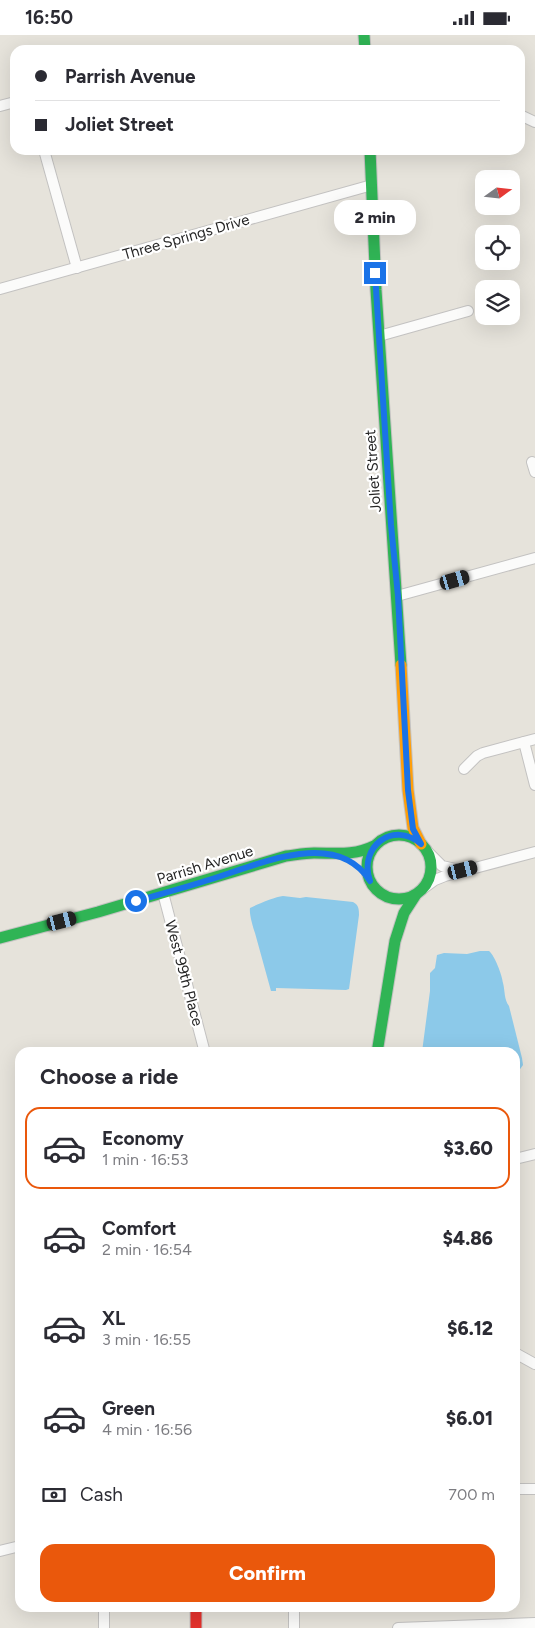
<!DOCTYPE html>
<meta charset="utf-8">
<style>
:root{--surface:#fff;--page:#f2f2f3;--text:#2b2b33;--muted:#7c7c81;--line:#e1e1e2;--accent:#ea580c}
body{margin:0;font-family:Figtree,sans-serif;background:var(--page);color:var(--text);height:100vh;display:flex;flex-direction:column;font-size:19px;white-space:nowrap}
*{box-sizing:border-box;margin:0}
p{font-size:16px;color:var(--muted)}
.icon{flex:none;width:28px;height:28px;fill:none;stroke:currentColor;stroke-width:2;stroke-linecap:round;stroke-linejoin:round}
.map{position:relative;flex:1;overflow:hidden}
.sheet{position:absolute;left:15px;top:1012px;width:505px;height:565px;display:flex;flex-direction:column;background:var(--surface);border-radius:15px;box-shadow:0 5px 20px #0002}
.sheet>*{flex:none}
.hud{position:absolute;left:10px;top:10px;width:515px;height:110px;border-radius:15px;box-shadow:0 5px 20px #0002;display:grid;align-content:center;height:110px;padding:0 25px;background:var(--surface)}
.needle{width:32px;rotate:75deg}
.controls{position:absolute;left:475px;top:135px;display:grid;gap:10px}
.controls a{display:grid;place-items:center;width:45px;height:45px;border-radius:10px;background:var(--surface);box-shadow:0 5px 20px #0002;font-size:25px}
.end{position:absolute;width:22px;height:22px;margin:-11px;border:6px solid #1a73e8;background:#fff;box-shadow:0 0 0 2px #fff}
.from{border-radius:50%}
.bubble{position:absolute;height:35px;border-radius:15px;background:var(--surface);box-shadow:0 5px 20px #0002;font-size:16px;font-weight:800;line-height:35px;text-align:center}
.car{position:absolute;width:15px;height:30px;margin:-15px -8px;border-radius:6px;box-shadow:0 0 4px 1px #0007;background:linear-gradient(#222 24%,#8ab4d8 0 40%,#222 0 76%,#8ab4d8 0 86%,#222 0)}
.hud b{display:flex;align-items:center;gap:18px;height:48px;font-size:19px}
.hud b+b{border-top:1px solid var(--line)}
.hud i{width:12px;height:12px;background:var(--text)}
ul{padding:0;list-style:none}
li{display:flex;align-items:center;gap:15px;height:82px;margin:0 10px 8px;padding:0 15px;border:2px solid transparent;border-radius:15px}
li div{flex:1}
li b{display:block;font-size:19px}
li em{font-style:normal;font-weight:800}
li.on{border-color:var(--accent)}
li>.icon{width:45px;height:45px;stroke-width:1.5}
h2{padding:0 25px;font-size:22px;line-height:60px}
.pay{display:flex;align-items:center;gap:12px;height:55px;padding:0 25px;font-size:19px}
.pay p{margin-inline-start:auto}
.cta{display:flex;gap:10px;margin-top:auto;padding:10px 25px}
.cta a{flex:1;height:58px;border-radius:15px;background:var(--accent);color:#fff;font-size:20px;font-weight:800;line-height:58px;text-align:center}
.status{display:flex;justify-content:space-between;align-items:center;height:35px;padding:0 25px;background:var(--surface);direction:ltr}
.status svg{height:14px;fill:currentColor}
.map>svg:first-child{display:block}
</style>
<div class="status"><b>16:50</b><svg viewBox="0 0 49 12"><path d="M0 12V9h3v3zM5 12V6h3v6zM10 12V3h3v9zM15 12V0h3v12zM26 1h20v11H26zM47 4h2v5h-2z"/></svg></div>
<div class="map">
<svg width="535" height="1593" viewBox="0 0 535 1593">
<rect width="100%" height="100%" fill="#e6e3db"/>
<g fill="#8cc9e9">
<path d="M283,861L300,863L306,862L353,867C359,870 359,875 359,880L349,954L346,955L276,953V956H271L255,898C253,892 249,879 250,873C258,869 275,862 283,861Z"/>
<path d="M480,916H489C495,921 502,940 503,948C505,955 504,965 509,971L522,1023L523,1030L518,1037L515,1038V1018L422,1017L430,956V938L435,933L437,920L444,918L467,919Z"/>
</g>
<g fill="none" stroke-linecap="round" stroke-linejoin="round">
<g stroke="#c3c2c1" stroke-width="12">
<g id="street">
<path d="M0,71L15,67"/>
<path d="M520,80L535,87"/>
<path d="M44,115L77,233"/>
<path d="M0,254L372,150"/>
<path d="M379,301L468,276"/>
<path d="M532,427L535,437"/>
<path d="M397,561L535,523"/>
<path d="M524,707L535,750"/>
<path d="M464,734L477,721L483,718L535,704"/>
<path d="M428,817L442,831L460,835"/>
<path d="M424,853L435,845L445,841L535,817"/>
<path d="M163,858L205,1018"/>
<path d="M515,1124L535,1119"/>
<path d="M515,1318L535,1329"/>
<path d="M515,1454H535"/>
<path d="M0,1516L20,1511"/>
<path d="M104,1572V1593"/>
<path d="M294,1593V1572"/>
<path d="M398,1593L535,1588"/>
</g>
</g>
<g stroke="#c3c2c1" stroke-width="13">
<g id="fast">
<path d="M364,0L365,15"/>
<path d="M370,115L376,255L401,630"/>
<circle cx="399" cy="832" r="32"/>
<path d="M0,903L98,877L286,821C295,820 305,818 314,818C336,818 354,821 374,811"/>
<path d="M377,1018L395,906L404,878L415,861"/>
</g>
</g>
<g stroke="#c3c2c1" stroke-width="13">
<path id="slow" d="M401,630L408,755L413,793L421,809"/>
</g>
<g stroke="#c3c2c1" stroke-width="13">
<path id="jam" d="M196,1572V1593"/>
</g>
<use href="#street" stroke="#fbfbfa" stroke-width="10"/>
<use href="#fast" stroke="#30b455" stroke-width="11"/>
<use href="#slow" stroke="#ff9f0a" stroke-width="11"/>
<use href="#jam" stroke="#e5322d" stroke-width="11"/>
</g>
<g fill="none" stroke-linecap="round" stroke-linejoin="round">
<path stroke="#1a73e8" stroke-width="6" d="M136,866C164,858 191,851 218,842C262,828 337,794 370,846C358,812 393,785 421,809L413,794L408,755L398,561L391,490L375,238"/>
</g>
<g text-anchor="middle" stroke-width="4.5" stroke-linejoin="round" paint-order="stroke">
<g font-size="15" fill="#262626" stroke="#fff">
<text transform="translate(186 202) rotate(-16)" y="5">Three Springs Drive</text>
<text transform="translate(373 436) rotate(-94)" y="5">Joliet Street</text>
<text transform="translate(205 830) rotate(-17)" y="5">Parrish Avenue</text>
<text transform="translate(184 938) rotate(75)" y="5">West 99th Place</text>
</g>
</g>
</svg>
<div class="controls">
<a><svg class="needle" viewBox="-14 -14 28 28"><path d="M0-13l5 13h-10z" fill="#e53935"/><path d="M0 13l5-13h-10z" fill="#7c7c81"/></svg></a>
<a><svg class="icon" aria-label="locate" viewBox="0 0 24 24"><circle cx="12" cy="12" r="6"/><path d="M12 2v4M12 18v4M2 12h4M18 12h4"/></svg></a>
<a><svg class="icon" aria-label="layers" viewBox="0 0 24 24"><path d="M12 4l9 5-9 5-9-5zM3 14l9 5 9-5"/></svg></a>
</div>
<i class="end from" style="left:136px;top:866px"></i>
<i class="end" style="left:375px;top:238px"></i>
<div class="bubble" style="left:334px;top:165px;width:82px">2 min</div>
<i class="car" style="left:455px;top:545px;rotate:74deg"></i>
<i class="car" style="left:463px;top:835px;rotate:76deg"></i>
<i class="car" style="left:62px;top:886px;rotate:76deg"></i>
<div class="hud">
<b><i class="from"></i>Parrish Avenue</b>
<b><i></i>Joliet Street</b>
</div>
<section class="sheet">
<h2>Choose a ride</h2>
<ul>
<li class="on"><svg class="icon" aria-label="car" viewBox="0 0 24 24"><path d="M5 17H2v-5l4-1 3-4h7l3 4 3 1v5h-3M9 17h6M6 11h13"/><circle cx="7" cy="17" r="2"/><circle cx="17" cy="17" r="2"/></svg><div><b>Economy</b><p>1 min · 16:53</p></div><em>$3.60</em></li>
<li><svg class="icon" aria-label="car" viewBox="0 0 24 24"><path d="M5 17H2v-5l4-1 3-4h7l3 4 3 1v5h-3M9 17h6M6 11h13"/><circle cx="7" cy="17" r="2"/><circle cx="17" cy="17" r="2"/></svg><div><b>Comfort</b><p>2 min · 16:54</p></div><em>$4.86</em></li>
<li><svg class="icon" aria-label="car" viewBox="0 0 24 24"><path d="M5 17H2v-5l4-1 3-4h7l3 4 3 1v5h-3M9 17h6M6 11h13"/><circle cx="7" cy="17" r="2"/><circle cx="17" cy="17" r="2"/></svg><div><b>XL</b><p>3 min · 16:55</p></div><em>$6.12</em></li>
<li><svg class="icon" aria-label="car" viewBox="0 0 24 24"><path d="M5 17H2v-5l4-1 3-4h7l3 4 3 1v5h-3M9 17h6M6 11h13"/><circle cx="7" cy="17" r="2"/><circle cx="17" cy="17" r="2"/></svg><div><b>Green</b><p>4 min · 16:56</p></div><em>$6.01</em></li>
</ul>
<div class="pay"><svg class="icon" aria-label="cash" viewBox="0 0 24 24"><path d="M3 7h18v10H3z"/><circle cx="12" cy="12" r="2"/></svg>Cash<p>700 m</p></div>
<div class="cta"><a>Confirm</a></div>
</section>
</div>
